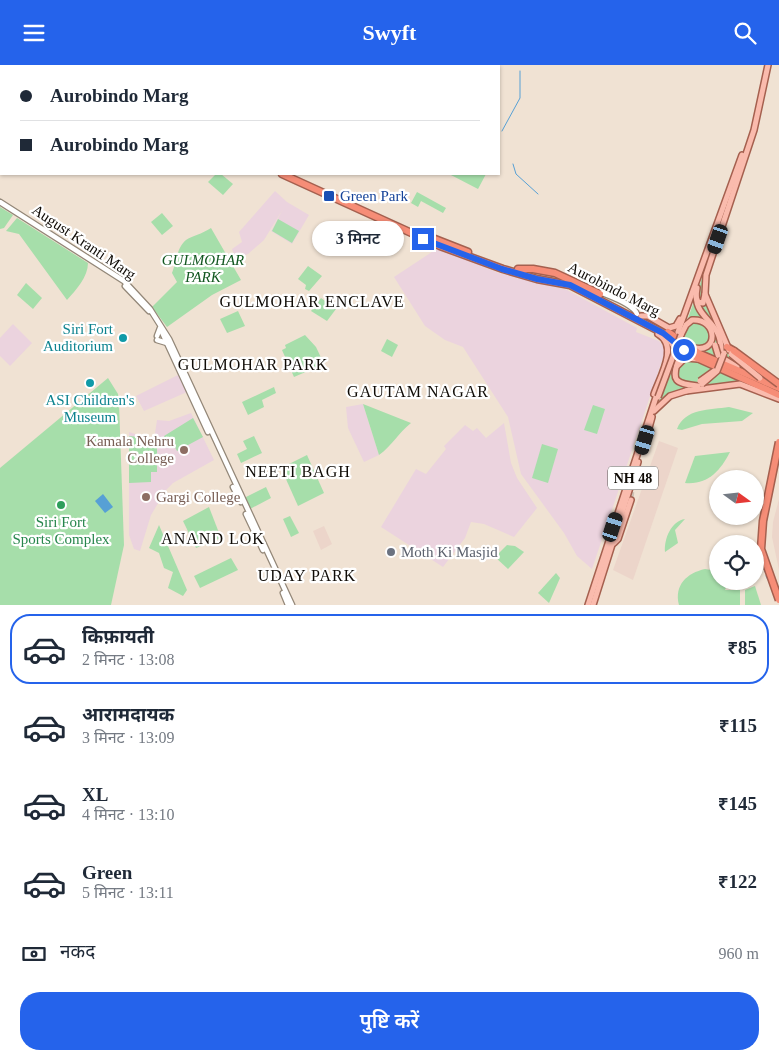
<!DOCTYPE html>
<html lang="hi">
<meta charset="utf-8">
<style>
:root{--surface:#fff;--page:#f6f6f7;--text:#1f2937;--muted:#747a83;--line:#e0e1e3;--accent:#2563eb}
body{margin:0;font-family:"Times New Roman","Noto Sans Devanagari",serif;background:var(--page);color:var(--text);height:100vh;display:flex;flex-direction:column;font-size:19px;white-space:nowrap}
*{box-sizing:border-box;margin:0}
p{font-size:16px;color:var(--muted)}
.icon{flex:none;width:28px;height:28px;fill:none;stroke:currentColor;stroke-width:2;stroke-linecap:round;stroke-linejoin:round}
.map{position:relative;height:540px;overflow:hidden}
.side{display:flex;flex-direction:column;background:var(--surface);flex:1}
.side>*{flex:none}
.hud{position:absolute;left:0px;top:0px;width:500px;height:110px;box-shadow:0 1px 4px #0004;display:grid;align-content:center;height:110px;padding:0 20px;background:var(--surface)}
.needle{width:32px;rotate:105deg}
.controls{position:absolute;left:709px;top:405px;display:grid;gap:10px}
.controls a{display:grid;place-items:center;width:55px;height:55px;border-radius:50%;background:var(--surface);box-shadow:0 1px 4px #0004;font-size:25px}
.end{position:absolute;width:22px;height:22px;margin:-11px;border:6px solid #2563eb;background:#fff;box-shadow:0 0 0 2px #fff}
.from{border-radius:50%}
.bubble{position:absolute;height:35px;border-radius:18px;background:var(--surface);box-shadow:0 1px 4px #0004;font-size:16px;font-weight:600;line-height:35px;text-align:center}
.car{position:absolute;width:15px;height:30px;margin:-15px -8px;border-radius:6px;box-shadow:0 0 4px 1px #0007;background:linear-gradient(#222 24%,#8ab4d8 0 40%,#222 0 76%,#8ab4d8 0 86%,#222 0)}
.hud b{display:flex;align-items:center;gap:18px;height:48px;font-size:19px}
.hud b+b{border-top:1px solid var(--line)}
.hud i{width:12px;height:12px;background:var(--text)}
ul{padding:9px 0 0;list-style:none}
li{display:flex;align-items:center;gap:15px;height:70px;margin:0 10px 8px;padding:0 10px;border:2px solid transparent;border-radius:20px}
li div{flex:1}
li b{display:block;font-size:19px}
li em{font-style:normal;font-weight:600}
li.on{border-color:var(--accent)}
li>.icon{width:45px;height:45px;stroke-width:1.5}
.pay{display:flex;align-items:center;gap:12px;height:55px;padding:0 20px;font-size:19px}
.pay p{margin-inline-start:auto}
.primary-button{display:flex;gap:10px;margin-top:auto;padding:10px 20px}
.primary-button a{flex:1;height:58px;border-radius:20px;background:var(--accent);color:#fff;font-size:20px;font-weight:600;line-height:58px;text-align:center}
header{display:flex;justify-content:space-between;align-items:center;height:65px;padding:0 20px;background:var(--accent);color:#fff;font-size:22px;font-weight:600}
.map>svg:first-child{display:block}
</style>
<header><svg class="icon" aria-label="menu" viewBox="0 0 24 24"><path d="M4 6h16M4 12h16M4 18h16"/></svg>Swyft<svg class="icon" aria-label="search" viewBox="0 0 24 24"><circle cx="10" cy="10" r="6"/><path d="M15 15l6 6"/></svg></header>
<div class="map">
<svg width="779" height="540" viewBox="0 0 779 540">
<rect width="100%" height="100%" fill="#f0e2d3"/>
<g fill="#ecd5ca">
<path d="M659,376L678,383L633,515L613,505Z"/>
<path d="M779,434V505L772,472L773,457Z"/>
<path d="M324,461L332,479L321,485L313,466Z"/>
</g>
<g fill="#ebd3de">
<path d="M275,126L287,137L309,150L292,179L271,166L283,144L264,175L248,189L236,194L232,184L242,177L239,167Z"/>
<path d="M438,183L499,208L567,225L637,263L636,267L659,276L666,284L592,504L577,491L564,468L521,409L508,352L463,282L445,275L425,261L394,212Z"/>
<path d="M13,259L32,278L10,301L0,291V273Z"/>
<path d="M180,309L187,327L144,346L136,331Z"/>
<path d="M363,339L379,390L364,397L348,363L346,342Z"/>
<path d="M191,348L214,395L173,418L166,425L151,450L140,486L134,484L129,470V367L154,375L157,355L169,356Z"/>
<path d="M504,358L511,398L517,413L537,443L514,472L484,459L471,457L465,473L443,502L381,462L416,404L426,409L446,384L444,381L465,360L473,366L477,363L486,373Z"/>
</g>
<g fill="#a6deaa">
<path d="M216,109H221L233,119L223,130L208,117Z"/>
<path d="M449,109H486L478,124Z"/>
<path d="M417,127L446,143L443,148L421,136L418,142L411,138Z"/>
<path d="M0,142L13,150L4,163L0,164Z"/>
<path d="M162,148L173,161L162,170L151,157Z"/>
<path d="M17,153L88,198C88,212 76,225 67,235L19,169L6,166Z"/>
<path d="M278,154L299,166L292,178L272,166Z"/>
<path d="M211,163L241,215L212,230L167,262L152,242L177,217L172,208C176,198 177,182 186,175C192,171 202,169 211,163Z"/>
<path d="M308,201L322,211L309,226L305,224L306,220L298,214Z"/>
<path d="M702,213L730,285L753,317L670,327L658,340Z"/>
<path d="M26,218L42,233L33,244L17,230Z"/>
<path d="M321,233L336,244L327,256L311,246Z"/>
<path d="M238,246L245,261L227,268L220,254Z"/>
<path d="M305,270L316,282L324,299L294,312L282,285L286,283L285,280Z"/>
<path d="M387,274L398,280L392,292L381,286Z"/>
<path d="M108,313L118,329L119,338L124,480L111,540H0V403Z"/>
<path d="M274,322L276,328L262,335L264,342L248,350L242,337Z"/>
<path d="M363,339L411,358C398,368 392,381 379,390Z"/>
<path d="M593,340L605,344L597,369L584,365Z"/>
<path d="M729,342L753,348L742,356L702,359L682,365L677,364C685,343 710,345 729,342Z"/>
<path d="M193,353L203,372L177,386L171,375L167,377L164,371Z"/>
<path d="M129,371L140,372V382H157V407H151V417L129,418Z"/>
<path d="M254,371L262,388L241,398L237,389L247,384L243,376Z"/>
<path d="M542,379L558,384L548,418L532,413Z"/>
<path d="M730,387C720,406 708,420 685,418L695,391Z"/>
<path d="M307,390L324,428L298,441L281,403Z"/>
<path d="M266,422L271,433L250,444L244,433Z"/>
<path d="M209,442L221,473L196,483L183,456Z"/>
<path d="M290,451L299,468L291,472L283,454Z"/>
<path d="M685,454L675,465L678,478L665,487C664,474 671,456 685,454Z"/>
<path d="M159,460L187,525L183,531L168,523L173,507L164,503L159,488L149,483Z"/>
<path d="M507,480L515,481L524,487L508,504L495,492Z"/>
<path d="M231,493L238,505L200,523L194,511Z"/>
<path d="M705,504L717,506L718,516H729L725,525H740V540H679C674,520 687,508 705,504Z"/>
<path d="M556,508L560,513L549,538L538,528Z"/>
<path d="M755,521L761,540H745V525Z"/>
</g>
<path fill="#57a0d5" d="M103,429L113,442L105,448L95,436Z"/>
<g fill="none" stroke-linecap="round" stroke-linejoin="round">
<g stroke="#57a0d5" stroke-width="1">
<path d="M502,66L520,33V6"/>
<path d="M513,99L516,109L538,129"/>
<path d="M760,491L765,507"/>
<path d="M766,511L768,515"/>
</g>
<path stroke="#cec2b4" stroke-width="5" stroke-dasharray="5 2.5" stroke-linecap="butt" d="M627,423L632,425L631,435"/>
<g stroke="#938778" stroke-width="7">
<g id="secondary">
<path d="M0,137L124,216L150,244L169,274L292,540"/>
<path d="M125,221L149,246"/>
<path d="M599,229L602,228C612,232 633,239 637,249"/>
<path d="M161,265L208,367"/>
<path d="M157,271L160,263"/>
<path d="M157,275L167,278"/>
<path d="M233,422L241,437"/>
<path d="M246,449L263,485"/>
<path d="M283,528L288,540"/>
</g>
</g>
<g stroke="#a5604f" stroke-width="8">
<g id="primary">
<path d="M697,223C691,255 722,253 721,286"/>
<path d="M696,232L698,237L703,238L705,229"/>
<path d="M641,251H648L669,263L676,261L680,254"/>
<path d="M678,267L742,90"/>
<path d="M681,270L686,260L692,255C718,253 720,291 691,282"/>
<path d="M669,274L678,288C677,310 665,318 698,321"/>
<path d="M729,285L705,229L706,210L754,65L768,0"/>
<path d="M719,291L737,302"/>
<path d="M677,301L685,293L698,294"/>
<path d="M686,326L740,319L779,334"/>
<path d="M654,329C660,312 679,281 658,269"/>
<path d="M654,346L670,331L689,325"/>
<path d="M647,370L652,352"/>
<path d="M614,478L618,474L631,435"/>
<path d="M588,540L658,326"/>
<path d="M593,540L638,397"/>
</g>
</g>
<g stroke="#a5604f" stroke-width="9">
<g id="highway">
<path d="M129,0L131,1"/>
<path d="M135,0L137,1"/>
<path d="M282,109L440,181L503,204L537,214L570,220L663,268L697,293L779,330"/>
<path d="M417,167L468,187"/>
<path d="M518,204H533L555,208L600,229"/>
<path d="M668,267L700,289L779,323"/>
<path d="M727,282L734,286"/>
</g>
</g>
<use href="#secondary" stroke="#fff" stroke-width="4.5"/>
<use href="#primary" stroke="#fabbad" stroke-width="5"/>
<use href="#highway" stroke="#f68d77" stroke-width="6"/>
<g stroke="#a5604f" stroke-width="8" stroke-linecap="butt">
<g id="primary-bridge">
<path d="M715,280L718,290"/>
<path d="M731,289L760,313"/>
<path d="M700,316L714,306"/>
<path d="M702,319L717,306L724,288"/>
<path d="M658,332L681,270"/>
</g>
</g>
<g stroke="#a5604f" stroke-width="9" stroke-linecap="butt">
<g id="highway-bridge">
<path d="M734,286L779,319"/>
<path d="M779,377L763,456L761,484L779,535"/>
</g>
</g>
<use href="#primary-bridge" stroke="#fabbad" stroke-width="5"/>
<use href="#highway-bridge" stroke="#f68d77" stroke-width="6"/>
</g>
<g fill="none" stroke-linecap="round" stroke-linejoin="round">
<path stroke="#2563eb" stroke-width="6" d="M423,174L502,204L537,214L570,220L663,268L684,285"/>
</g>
<rect fill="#1a4fb4" stroke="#fff" stroke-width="2" x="323" y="125" width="12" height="12" rx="2.5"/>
<g fill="#0f9aa8" stroke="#fff" stroke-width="2">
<circle cx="123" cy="273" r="5"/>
<circle cx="90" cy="318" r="5"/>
</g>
<g fill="#8d6e63" stroke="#fff" stroke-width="2">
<circle cx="184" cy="385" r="5"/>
<circle cx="146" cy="432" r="5"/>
</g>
<circle fill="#2e9e5b" stroke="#fff" stroke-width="2" cx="61" cy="440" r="5"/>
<circle fill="#6b7280" stroke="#fff" stroke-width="2" cx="391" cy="487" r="5"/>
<g text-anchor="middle" stroke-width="4.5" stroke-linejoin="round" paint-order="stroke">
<rect fill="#fff" stroke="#575451" stroke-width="1" x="608" y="401.5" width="50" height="23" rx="4"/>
<g font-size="14" font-weight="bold" fill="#0f0b06">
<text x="633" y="418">NH 48</text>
</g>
<g font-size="15" fill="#164399" stroke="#fff" text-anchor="start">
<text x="340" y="136">Green Park</text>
</g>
<g font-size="15" fill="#0f0b06" stroke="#fff">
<text transform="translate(84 177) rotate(34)" y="5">August Kranti Marg</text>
<text transform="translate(614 224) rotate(27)" y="5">Aurobindo Marg</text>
</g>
<g font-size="15" font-style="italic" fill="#125720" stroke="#fff">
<text x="203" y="200">GULMOHAR<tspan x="203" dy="17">PARK</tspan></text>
</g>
<g font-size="15" fill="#0d838f" stroke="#fff" text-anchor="end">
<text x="113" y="269">Siri Fort<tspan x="113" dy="17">Auditorium</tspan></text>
<text x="90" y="340" text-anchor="middle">ASI Children's<tspan x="90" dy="17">Museum</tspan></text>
</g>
<g font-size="15" fill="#785e54" stroke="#fff" text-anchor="end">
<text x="174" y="381">Kamala Nehru<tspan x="174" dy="17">College</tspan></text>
<text x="156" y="437" text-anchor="start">Gargi College</text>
</g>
<g font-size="15" fill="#27864d" stroke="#fff">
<text x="61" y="462">Siri Fort<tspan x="61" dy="17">Sports Complex</tspan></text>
</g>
<g font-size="15" fill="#5b616d" stroke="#fff" text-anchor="start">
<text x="401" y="492">Moth Ki Masjid</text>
</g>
<g font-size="16" letter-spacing="1" fill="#0f0b06" stroke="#fff">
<text x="312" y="242">GULMOHAR ENCLAVE</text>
<text x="253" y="305">GULMOHAR PARK</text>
<text x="418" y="332">GAUTAM NAGAR</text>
<text x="298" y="412">NEETI BAGH</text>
<text x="213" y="479">ANAND LOK</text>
<text x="307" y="516">UDAY PARK</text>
</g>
</g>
</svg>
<div class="controls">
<a><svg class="needle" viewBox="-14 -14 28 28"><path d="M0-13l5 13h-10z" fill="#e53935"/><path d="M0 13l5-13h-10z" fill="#747a83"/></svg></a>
<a><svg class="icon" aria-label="locate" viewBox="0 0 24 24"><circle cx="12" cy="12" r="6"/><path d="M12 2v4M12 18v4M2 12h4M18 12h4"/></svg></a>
</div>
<i class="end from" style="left:684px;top:285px"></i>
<i class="end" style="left:423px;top:174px"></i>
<div class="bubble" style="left:312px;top:156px;width:92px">3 मिनट</div>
<i class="car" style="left:718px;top:174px;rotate:199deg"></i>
<i class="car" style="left:645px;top:375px;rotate:197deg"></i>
<i class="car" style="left:613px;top:462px;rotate:18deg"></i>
<div class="hud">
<b><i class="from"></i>Aurobindo Marg</b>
<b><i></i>Aurobindo Marg</b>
</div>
</div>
<section class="side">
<ul>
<li class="on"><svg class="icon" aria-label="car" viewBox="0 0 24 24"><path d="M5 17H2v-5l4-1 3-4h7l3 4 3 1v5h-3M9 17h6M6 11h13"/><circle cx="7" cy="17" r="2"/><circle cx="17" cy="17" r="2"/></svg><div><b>किफ़ायती</b><p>2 मिनट · 13:08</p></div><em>₹85</em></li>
<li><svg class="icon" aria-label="car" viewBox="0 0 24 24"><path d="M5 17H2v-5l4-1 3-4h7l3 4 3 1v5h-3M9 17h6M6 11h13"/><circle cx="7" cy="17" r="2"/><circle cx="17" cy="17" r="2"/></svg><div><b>आरामदायक</b><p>3 मिनट · 13:09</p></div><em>₹115</em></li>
<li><svg class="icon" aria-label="car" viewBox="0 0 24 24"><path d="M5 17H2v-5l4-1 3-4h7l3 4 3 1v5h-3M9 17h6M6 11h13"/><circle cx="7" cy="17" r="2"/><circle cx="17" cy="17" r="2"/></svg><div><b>XL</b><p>4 मिनट · 13:10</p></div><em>₹145</em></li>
<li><svg class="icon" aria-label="car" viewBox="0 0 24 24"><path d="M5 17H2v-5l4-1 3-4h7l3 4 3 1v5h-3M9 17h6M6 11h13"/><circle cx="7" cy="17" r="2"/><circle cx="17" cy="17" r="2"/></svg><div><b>Green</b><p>5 मिनट · 13:11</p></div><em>₹122</em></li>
</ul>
<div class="pay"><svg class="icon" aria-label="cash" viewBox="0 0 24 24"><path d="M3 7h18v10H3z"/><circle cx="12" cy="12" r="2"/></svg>नकद<p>960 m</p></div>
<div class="primary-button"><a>पुष्टि करें</a></div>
</section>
